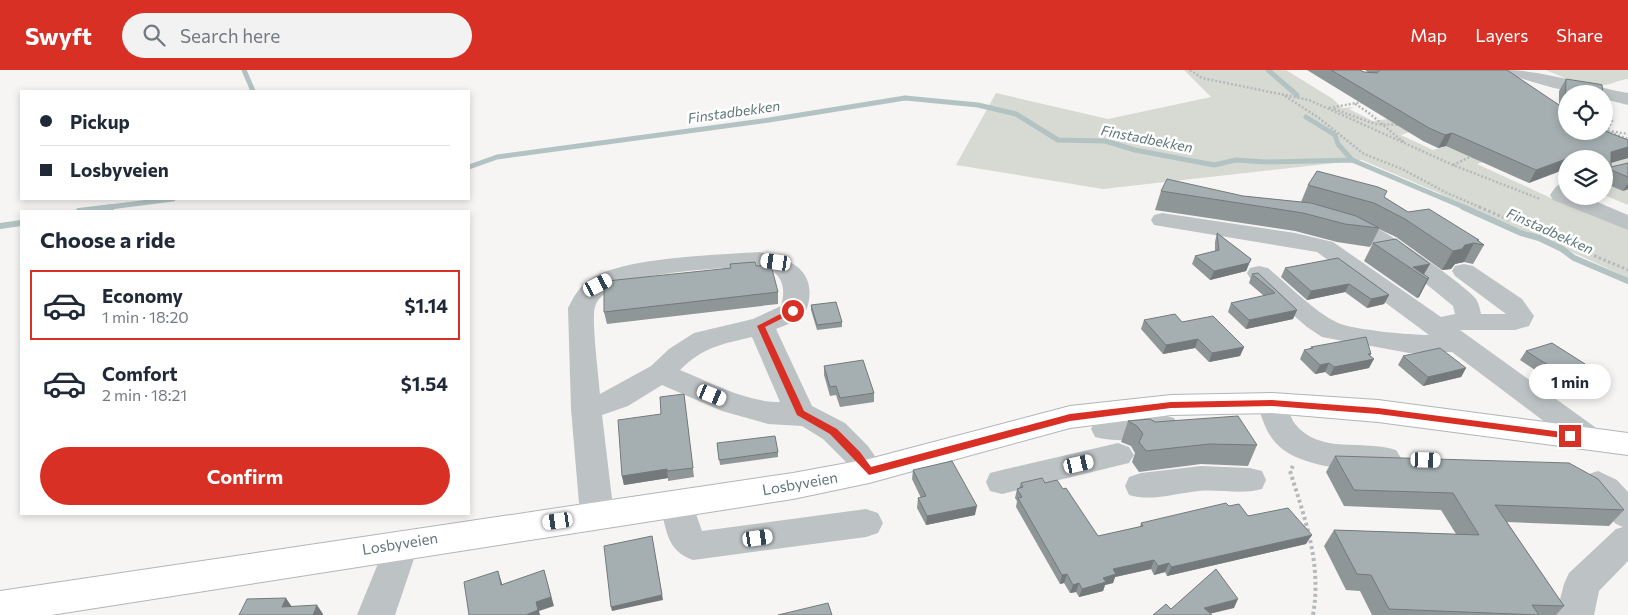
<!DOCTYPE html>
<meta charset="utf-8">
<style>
:root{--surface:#fff;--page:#f2f2f3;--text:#1f2937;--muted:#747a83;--line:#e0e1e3;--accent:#d93025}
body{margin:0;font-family:Commissioner,sans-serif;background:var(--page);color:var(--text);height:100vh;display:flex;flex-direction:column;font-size:19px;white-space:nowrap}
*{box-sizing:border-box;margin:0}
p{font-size:16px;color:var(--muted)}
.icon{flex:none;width:28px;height:28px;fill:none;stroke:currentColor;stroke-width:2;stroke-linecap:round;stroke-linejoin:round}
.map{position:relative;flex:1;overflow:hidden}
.side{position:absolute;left:20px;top:140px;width:450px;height:305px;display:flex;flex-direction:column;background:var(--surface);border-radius:0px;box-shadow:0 2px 8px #0003}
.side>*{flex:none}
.top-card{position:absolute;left:20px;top:20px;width:450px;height:110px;border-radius:0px;box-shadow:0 2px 8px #0003;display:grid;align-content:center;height:110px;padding:0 20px;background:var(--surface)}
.buttons{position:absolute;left:1558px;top:15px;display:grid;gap:10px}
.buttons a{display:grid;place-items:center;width:55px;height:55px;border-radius:50%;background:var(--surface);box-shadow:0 2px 8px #0003;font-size:25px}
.end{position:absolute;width:22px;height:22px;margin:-11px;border:6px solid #d93025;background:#fff;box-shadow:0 0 0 2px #fff}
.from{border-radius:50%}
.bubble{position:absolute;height:35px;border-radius:18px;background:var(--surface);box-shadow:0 2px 8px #0003;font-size:16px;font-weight:700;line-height:35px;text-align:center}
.car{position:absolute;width:15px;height:30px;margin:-15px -8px;border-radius:6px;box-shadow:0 0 4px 1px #0007;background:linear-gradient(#fff 24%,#345 0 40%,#fff 0 76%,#345 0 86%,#fff 0)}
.top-card b{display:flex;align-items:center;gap:18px;height:48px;font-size:19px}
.top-card b+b{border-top:1px solid var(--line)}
.top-card i{width:12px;height:12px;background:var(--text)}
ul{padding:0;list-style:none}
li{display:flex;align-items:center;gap:15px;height:70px;margin:0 10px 8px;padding:0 10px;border:2px solid transparent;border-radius:0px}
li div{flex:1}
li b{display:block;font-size:19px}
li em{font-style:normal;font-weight:700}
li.on{border-color:var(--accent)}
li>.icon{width:45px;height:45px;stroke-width:1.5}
h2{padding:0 20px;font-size:22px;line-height:60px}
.cta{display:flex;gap:10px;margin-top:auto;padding:10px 20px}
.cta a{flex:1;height:58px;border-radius:30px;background:var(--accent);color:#fff;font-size:20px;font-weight:700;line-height:58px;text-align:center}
header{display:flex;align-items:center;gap:30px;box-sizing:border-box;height:70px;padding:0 25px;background:var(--accent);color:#fff}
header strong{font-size:24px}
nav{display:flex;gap:28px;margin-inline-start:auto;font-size:18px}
.search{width:350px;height:45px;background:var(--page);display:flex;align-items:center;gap:12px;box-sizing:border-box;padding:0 18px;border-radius:28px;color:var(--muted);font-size:19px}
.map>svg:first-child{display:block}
</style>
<header>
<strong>Swyft</strong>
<div class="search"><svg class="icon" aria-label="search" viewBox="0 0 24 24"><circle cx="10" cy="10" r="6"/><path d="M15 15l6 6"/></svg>Search here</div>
<nav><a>Map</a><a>Layers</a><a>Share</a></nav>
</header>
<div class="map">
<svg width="1628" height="545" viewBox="0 0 1628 545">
<rect width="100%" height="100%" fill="#f6f5f3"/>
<g fill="#d7dad2">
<path d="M1184,0H1286L1333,29L1342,38L1355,37L1349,39L1373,51L1413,46L1430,55L1401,65L1433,80L1461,71L1486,91L1477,94L1551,128L1628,156V208L1540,167L1455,133L1439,123L1362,90L1103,119L956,95L996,23L1108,49L1211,27Z"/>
<path d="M1546,0H1628V9C1619,10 1613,14 1604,15C1586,19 1563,7 1546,0Z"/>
<path d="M1628,83V135L1604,125V89H1595Z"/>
</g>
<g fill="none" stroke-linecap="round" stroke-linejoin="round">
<g stroke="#b3c3c4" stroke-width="5">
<path d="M244,0L253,21"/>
<path d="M1268,0L1297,25"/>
<path d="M1306,47L1335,65L1338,74L1352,90"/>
<path d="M469,97L497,87L769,50L905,28L978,35L1016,44L1058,70L1105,71L1135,80L1214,95L1236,90L1265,92L1352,90L1466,138"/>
<path d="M102,138L173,129"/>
</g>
<g stroke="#b3c3c4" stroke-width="6">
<path d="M1463,137L1521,163L1539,168L1562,179L1574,188L1628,211"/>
<path d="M79,141L112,137"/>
<path d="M0,156L21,153"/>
</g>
<g stroke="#b0b6b8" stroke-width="2">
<path id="major" d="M1272,323L1378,330L1628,363V385L1378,352L1272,343L1171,345L1070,358L869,413L793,429L51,545H0V521L793,403L869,389L1070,336L1171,325Z"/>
</g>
<g stroke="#b5b9bb" stroke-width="2.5" stroke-dasharray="2 2" stroke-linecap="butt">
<path d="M1190,0L1202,8L1309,30L1453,95L1540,129"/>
<path d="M1285,26L1319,48L1364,84L1402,99L1447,123L1482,138"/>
<path d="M1355,34C1373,44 1386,59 1403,71L1401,72"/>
<path d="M1329,38L1362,32"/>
<path d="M1334,39L1375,54L1402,55"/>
<path d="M1611,42L1612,51L1607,61L1628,69"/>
<path d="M1604,60L1628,64"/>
<path d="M1453,95L1474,85"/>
</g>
<path stroke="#b5b9bb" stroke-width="3" stroke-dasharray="2.5 2.5" stroke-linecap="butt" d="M1479,137L1628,200"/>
<path stroke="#b5b9bb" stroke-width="4" stroke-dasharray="3 3" stroke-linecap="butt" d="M1293,396L1290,401C1305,449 1322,494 1313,545"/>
<g fill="#bdc2c4" fill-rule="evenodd">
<path d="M1505,0C1543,0 1590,16 1628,23V35L1604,29V24C1568,24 1541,15 1508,4Z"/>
<path d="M1566,111V126H1583L1628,145V160L1553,130L1550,125C1555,118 1557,114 1566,111Z"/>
<path d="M1162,143L1295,163L1333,172L1441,247L1455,244L1453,236L1425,213L1361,168L1332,158L1328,153L1332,148C1346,145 1363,152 1376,158C1393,165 1465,215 1476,229C1479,234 1480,239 1481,244H1506L1455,206L1452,201L1455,196L1464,194L1473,196L1522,229L1534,246L1529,256L1515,260H1460L1599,360L1604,368L1599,376L1588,379L1577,376L1452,282L1409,283L1322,267L1307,257L1250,208L1247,203L1250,198L1259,196L1268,198C1290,216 1312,240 1338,253C1354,260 1411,265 1429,265L1317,182L1154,155L1151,150L1154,145Z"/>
<path d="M759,182C785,187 814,197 809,230C808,236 806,244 801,247C794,252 784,256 776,259L812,336L845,353L868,376L885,401L880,410L869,413L858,410L846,392L823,369L802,356L768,354L722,341L662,315L628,336L602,345L614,445L609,454L597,458L585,454L580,445L571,339L568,238C573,228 579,217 589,210C622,187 716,185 759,182ZM759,196C781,201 787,215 781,236L753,249L694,263L669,279L651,296L600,324C599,309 591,247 595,237C607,199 724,199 759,196ZM752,267L780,332C745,332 712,313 680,300C703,277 722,274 752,267Z"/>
<path d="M1272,323L1283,326C1288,334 1289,346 1295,354C1320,385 1363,369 1396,380L1401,388L1396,396C1367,405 1303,398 1280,377C1267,366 1262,349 1257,333L1261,326Z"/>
<path d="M1163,345L1174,348L1178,356L1174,364C1152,370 1117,373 1095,367L1091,359L1095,351L1106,348Z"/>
<path d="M1118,373L1129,377L1134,385L1129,393L1002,424L990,421L986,412L990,403L1002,400Z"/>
<path d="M1201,396L1250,398L1262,401L1266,410L1262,419C1241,425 1220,419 1199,421C1176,423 1152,432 1129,425L1125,416L1129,407L1141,403Z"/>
<path d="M1598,401L1617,410L1628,422V491L1599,521L1594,545H1556L1564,514L1569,503L1616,459L1623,457L1616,454L1586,423L1582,414L1586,405Z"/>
<path d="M677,420L689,424L702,461L866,439L878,443L883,453L878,463L866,467L693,490C666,481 666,458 660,433L665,424Z"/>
<path d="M402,460L414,464L419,474L395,545H357L390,464Z"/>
</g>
<use href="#major" fill="#fff" fill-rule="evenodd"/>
</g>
<g fill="#8e9698">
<path d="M1307,0H1360L1364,2L1369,3L1365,0H1507L1559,35V21L1566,9L1605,61L1628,70V88L1611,92V97L1628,93V119L1623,121L1604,113V89H1566L1529,113L1446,76L1438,78L1423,71Z"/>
<path d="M1308,115L1384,127L1408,142L1479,171L1484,175L1473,194L1464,192L1455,194L1451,199L1442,200L1396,167L1379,159L1370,177L1337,172L1295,161L1155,140L1161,121L1243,126L1301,132Z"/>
<path d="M1217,163L1251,189L1246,201L1210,210L1192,194L1195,186L1215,181V172Z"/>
<path d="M1373,173L1429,208L1419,227L1417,228L1364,191Z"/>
<path d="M1338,188L1389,225L1384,234L1367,238L1345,222L1307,230L1281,207L1285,198Z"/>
<path d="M730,194L756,196L778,222V234L607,254L604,242L731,198Z"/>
<path d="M1252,204L1297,240L1293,249L1246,259L1228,242L1231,233L1264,226L1249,213Z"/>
<path d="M811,235L842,252V257L817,260L811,240Z"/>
<path d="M1144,250L1182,252L1244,277L1240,286L1209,292L1195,278L1163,284L1141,259Z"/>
<path d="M1311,277L1370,285L1369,298L1330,306L1325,302L1315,304L1300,289L1304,280L1310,279Z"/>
<path d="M1526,281L1579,303L1552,311L1520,290Z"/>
<path d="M1403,286L1466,298L1461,307L1423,316L1398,295Z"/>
<path d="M824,296L874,323V332L840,337L836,325L830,326L824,305Z"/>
<path d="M684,324L694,407L668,411V408L624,415L622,406L661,344Z"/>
<path d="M1128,351L1155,352L1257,375L1248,396L1201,394L1139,402L1132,392L1135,383L1131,376L1121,372Z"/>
<path d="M717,373L778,382V387L720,395Z"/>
<path d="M1335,386L1624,440L1609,456L1507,452L1564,536L1556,545H1372L1360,521L1346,520L1324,476L1334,460L1456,464L1441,440L1344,436L1326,402Z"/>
<path d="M913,400L975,445L926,455L917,438L918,428H921L912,409Z"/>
<path d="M1021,413H1045L1063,419L1098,466L1140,457L1141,453L1229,436L1306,474L1167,506L1165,502L1154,505L1151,499L1115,507L1113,513L1105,515L1103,521L1079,527L1076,522L1070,523L1064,513L1060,514L1016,437L1017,431L1015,428L1017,419L1019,418Z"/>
</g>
<g fill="#747a7c">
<path d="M1452,63L1446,76L1438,78L1445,65Z"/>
<path d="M1628,77V88L1604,95L1611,82Z"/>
<path d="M1577,85L1575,89H1568Z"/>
<path d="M1566,89V99L1529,113L1536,100Z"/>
<path d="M1628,113V119L1623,121Z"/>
<path d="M1474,173L1464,192L1455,194L1451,199L1442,200L1453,181L1465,175Z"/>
<path d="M1251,189L1246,201L1210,210L1214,201Z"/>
<path d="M1430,194L1423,206L1413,197Z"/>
<path d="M1429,208L1419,227L1417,228L1427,209Z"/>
<path d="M1349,214L1345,222L1307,230L1311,221Z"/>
<path d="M1389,225L1384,234L1367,238L1371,229Z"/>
<path d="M1297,240L1293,249L1246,259L1249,250Z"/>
<path d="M1198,269L1195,278L1163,284L1166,275Z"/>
<path d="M1244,277L1240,286L1209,292L1212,283Z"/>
<path d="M1368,284H1371L1367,290L1374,289L1369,298L1330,306L1334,297Z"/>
<path d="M1329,293L1325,302L1315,304L1320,295Z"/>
<path d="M1585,294L1579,303L1552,311L1559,302Z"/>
<path d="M1466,298L1461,307L1423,316L1428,307Z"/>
<path d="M667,399L668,408L624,415L622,406Z"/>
<path d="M977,436L975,445L926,455L927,446Z"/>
<path d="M1312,465L1306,474L1167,506L1171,497Z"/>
<path d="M652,466L663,530L612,541L611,537Z"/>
<path d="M1154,490L1151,499L1115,507L1113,513L1105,515L1103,521L1079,527L1082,519L1103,508L1113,499Z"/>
<path d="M1169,493L1165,502L1154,505L1158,496Z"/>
<path d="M544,500L554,536L539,541L540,545H526Z"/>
<path d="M498,501L501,510L505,524L501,515Z"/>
<path d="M1067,504L1064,513L1060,514L1062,505Z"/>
<path d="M1079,513L1076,522L1070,523L1073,515Z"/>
<path d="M286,528L292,537H282Z"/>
<path d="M1238,529L1234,538L1205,545L1204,538Z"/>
<path d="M317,535L323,544V545H313Z"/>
</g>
<g fill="#a5afb1" stroke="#747a7c">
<path d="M1331,0H1360L1364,2L1377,3L1380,0H1507L1565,39L1566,9L1598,14L1602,15L1603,24H1566V61H1604V45L1605,61L1628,70V77L1611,82V97L1628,93V107L1604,97V89H1585L1577,85L1536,100L1452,63L1445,65L1429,58Z"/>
<path d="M1317,101L1378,117L1387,121L1384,127L1408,142L1429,139L1479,170H1477L1484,175L1474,173L1465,175L1462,179L1453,181L1405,149L1374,133L1308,115Z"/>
<path d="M1167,109L1243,126L1311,133L1356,146L1379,158L1345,154L1303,143L1161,121Z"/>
<path d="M1217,163L1251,189L1249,193L1214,201L1195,186L1219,180Z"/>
<path d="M1396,169L1430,194L1413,197L1429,208L1427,209L1373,173Z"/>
<path d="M1338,188L1389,225L1371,229L1349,214L1311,221L1285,198Z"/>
<path d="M755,192L756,196L771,195L778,222L604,242V213L607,211L731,198L730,194Z"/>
<path d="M1258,203L1297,240L1249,250L1231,233L1275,223L1252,204Z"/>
<path d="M836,232L842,252L817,255L811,235Z"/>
<path d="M1175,244L1182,252L1213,246L1244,277L1212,283L1198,269L1166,275L1144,250Z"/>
<path d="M1366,267L1371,284H1368L1374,289L1334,297L1329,293L1320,295L1304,280L1313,278L1311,277Z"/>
<path d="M1552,273L1585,294L1559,302L1526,281Z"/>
<path d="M1440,278L1466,298L1428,307L1403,286Z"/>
<path d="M863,290L874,323L840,328L836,316L830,317L824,296Z"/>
<path d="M684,324L693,398L667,401V399L622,406L618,350L661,344L660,327Z"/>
<path d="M1238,346L1257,375L1209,374L1146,381L1139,372L1143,364L1137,356L1128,351L1150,349L1155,352Z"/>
<path d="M775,366L778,382L719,390L717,373Z"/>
<path d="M1335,386L1569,393L1598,409L1624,440L1495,435L1564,536L1532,535L1539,545L1389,539L1371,505L1357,504L1334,460L1479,465L1453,423L1354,420Z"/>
<path d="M952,391L977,436L927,446L918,428L926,426L913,400Z"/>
<path d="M1042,408L1045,413L1057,410L1063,419L1066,418L1098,466L1143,456L1141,453L1226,433L1229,436L1239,434L1248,446L1288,438L1312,465L1171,497L1169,493L1158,496L1154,490L1113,499L1116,504L1103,508L1106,512L1082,519L1079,513L1073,515L1067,504L1062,505L1018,428L1022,427L1017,419L1023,417L1021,413Z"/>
<path d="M652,466L662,525L611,537L604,476Z"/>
<path d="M1216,499L1238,529L1204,538L1212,545H1153L1166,534L1171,539Z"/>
<path d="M544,500L551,527L536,532L538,540L526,545H469L464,512L498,501L501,515Z"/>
<path d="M286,528L282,537L317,535L313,545H239L247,529Z"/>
<path d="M828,533L832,545H778Z"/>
</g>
<path fill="#d93025" d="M790,239L797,241L765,257L804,341L837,359L860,382L871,397L1070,344L1171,332L1272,330L1378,338L1570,363L1575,366L1570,369L1378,344L1272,336L1171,338L1070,351L869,405L830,364L797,345L757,256Z"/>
<g text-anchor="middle" stroke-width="5" stroke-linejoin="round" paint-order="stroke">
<g font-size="14" font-style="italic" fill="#5e7677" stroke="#fff">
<text transform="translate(734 42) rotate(-8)" y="5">Finstadbekken</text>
<text transform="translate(1147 69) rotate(11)" y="5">Finstadbekken</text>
<text transform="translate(1550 161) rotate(24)" y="5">Finstadbekken</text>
</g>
<g font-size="15" fill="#63767b" stroke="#fff">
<text transform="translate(800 414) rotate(-10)" y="5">Losbyveien</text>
<text transform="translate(400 474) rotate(-9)" y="5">Losbyveien</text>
</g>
</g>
</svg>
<div class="buttons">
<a><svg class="icon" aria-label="locate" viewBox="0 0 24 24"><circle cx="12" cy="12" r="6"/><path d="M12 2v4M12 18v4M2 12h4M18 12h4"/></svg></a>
<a><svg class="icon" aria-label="layers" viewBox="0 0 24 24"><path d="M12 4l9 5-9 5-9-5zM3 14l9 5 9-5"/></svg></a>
</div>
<i class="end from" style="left:793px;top:241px"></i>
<i class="end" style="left:1570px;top:366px"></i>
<div class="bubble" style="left:1529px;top:294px;width:82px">1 min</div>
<i class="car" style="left:776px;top:192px;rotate:278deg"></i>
<i class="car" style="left:598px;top:215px;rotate:63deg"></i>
<i class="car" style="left:712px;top:325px;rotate:112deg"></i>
<i class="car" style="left:1426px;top:390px;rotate:92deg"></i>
<i class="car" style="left:1079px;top:394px;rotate:77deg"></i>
<i class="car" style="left:558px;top:451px;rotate:262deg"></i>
<i class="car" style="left:758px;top:468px;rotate:82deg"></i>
<div class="top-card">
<b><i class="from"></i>Pickup</b>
<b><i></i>Losbyveien</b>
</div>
<section class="side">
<h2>Choose a ride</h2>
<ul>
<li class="on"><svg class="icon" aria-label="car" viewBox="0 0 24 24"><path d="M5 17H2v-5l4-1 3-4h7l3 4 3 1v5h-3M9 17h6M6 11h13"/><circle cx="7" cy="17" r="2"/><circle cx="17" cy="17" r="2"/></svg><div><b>Economy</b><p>1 min · 18:20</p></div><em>$1.14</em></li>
<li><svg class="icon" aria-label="car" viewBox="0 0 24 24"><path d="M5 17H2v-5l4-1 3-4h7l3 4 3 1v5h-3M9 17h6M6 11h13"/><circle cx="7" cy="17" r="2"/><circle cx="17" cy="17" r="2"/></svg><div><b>Comfort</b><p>2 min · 18:21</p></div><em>$1.54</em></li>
</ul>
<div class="cta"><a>Confirm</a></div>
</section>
</div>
